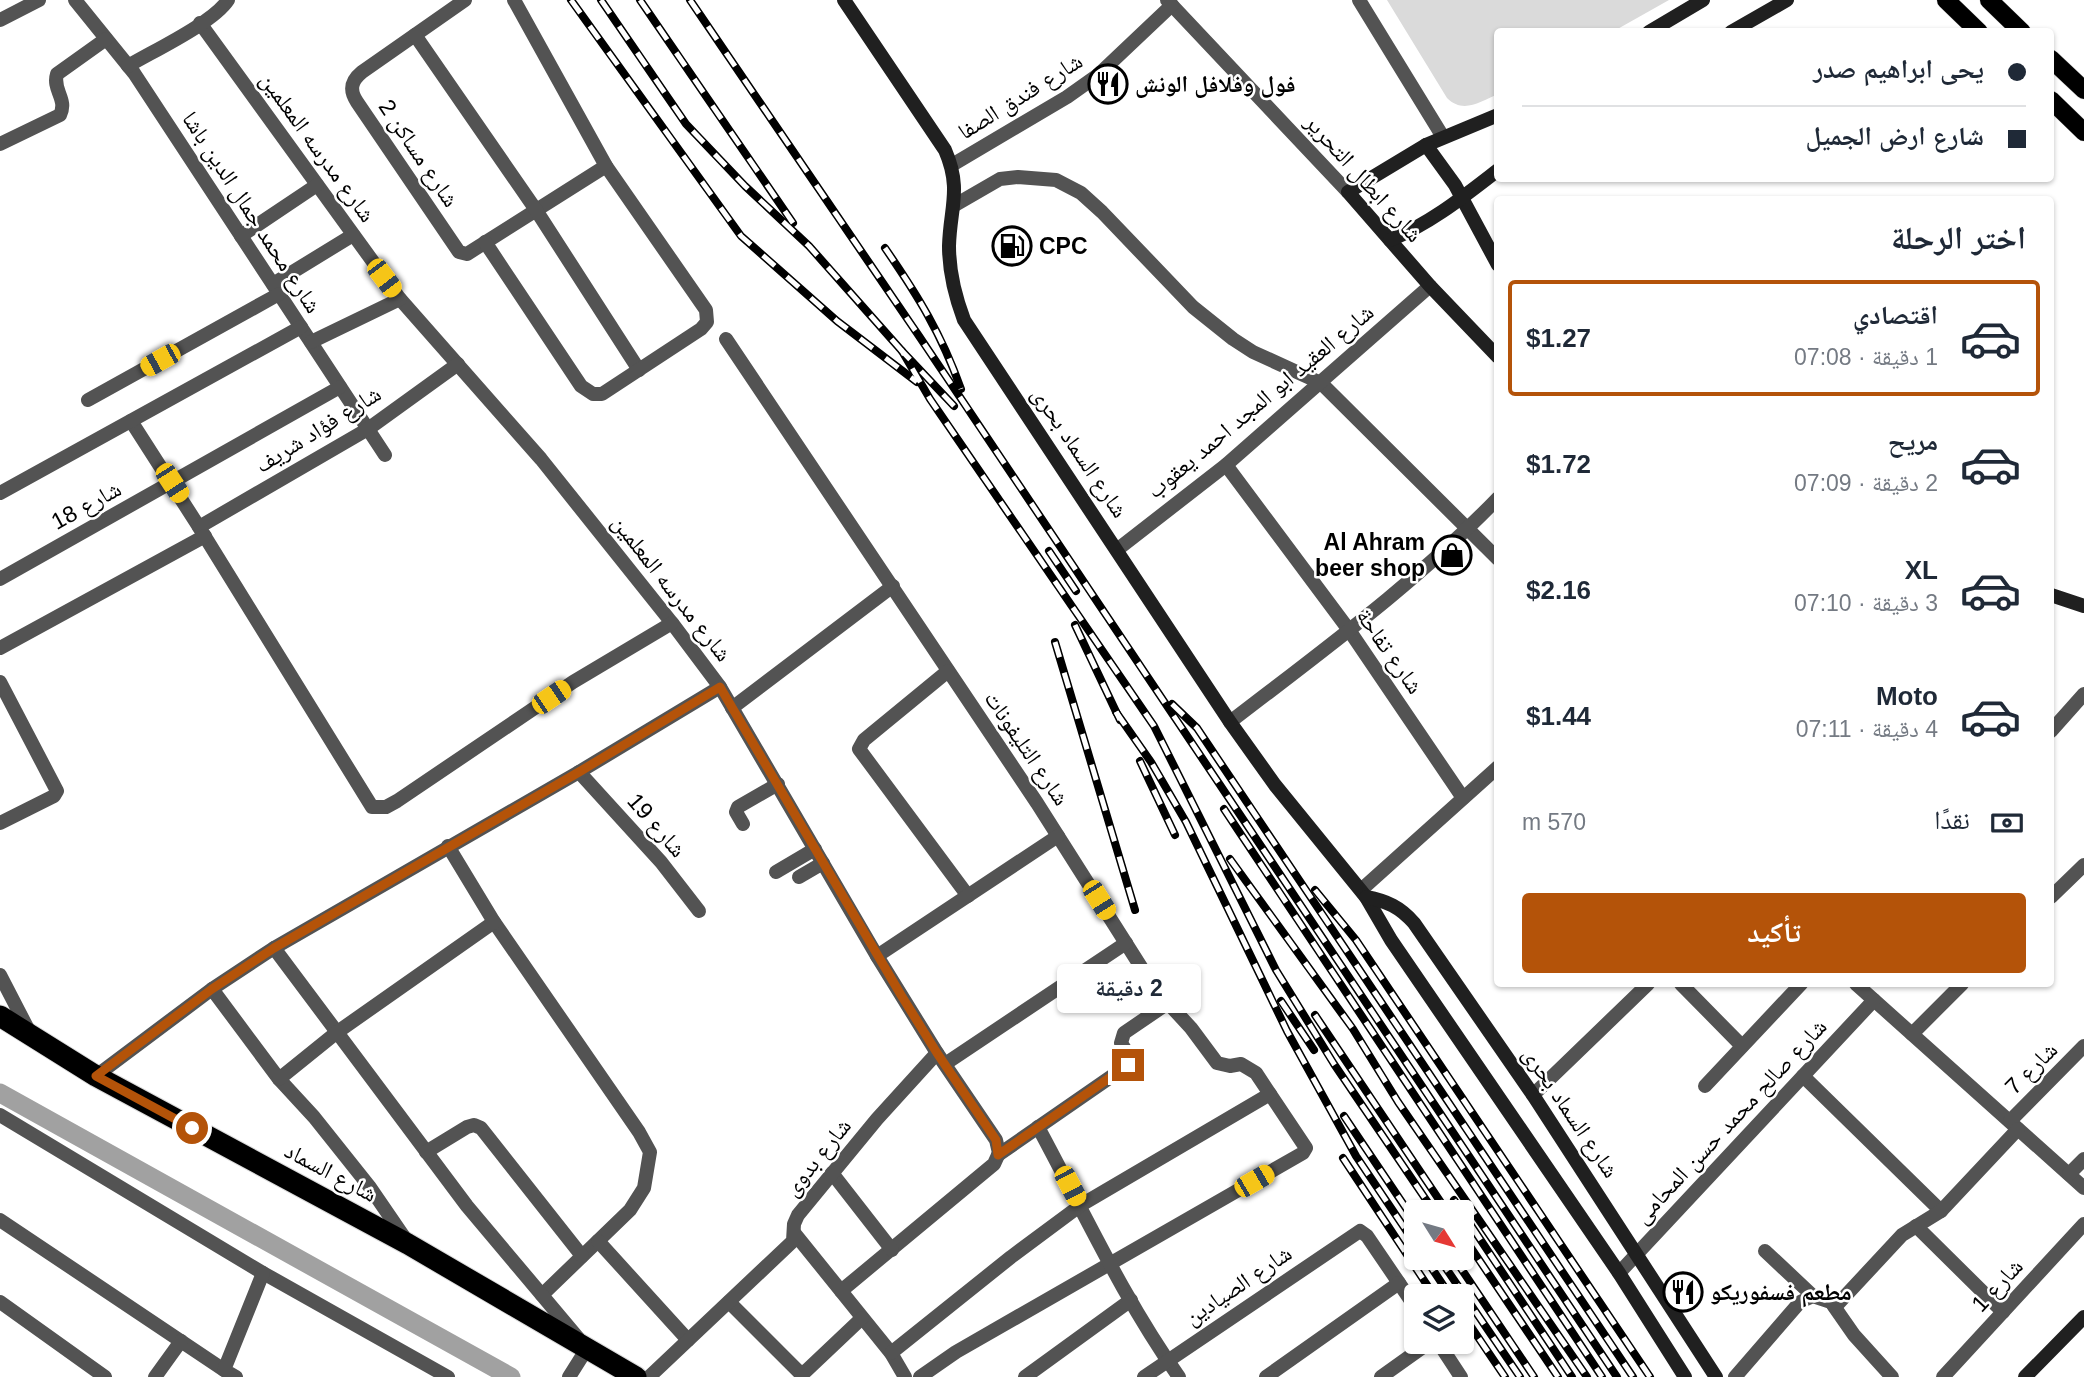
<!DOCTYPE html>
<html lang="ar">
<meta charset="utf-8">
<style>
:root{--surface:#fff;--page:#f2f2f3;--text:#1f2937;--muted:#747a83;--line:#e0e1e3;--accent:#b45309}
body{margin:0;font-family:Helvetica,"Noto Naskh Arabic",sans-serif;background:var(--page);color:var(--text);direction:rtl;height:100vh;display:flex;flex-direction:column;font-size:26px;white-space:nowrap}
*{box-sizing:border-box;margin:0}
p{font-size:23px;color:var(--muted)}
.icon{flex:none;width:38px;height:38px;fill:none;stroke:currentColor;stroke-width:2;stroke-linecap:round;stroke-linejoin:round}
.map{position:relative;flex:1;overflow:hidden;direction:ltr}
.sheet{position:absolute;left:1494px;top:196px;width:560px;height:791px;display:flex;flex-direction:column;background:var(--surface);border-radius:7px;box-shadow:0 2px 5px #0004;direction:rtl}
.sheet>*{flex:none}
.hud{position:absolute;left:1494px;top:28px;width:560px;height:154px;border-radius:7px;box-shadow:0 2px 5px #0004;direction:rtl;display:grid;align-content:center;height:154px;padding:0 28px;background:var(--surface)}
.needle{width:46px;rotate:127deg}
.tools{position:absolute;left:1404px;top:1200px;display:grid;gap:14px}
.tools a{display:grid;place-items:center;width:70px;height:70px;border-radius:7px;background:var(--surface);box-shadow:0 2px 5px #0004;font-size:35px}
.end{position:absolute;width:32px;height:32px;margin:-16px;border:9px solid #b45309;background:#fff;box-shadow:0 0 0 4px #fff}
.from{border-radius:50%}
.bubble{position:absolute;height:49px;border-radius:7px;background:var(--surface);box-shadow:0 2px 5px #0004;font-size:23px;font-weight:700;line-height:49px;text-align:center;direction:rtl}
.car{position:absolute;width:21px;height:42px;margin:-21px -10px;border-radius:9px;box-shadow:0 0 5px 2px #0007;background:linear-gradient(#f5c518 24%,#345 0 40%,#f5c518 0 76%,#345 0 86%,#f5c518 0)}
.hud b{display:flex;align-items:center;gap:24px;height:66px;font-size:26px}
.hud b+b{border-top:2px solid var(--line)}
.hud i{width:18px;height:18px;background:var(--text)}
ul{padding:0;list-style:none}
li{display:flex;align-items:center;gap:21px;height:116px;margin:0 14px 10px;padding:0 14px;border:4px solid transparent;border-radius:7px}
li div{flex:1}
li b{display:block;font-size:26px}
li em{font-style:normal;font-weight:700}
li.active{border-color:var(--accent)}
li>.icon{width:63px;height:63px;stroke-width:1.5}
h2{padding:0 28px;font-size:32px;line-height:84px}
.pay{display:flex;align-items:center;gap:18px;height:77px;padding:0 28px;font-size:26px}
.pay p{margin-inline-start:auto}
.action{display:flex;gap:14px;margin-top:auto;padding:14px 28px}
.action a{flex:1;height:80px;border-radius:7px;background:var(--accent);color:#fff;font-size:28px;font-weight:700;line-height:80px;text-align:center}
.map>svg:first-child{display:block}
</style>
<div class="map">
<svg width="2084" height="1377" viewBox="0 0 2084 1377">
<rect width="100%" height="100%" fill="#fff"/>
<path fill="#dadada" d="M1387,0H1669L1614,31L1498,32V94C1480,102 1463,114 1447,98Z"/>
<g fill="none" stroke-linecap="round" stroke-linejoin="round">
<path stroke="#a1a1a1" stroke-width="19" d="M0,1093L511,1377"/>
<g stroke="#dbdbdb" stroke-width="19">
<g id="primary">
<path d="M1946,0L1979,32"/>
<path d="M1989,0L2022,32"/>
<path d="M2051,59L2084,90"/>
<path d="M2051,100L2084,132"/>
</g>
</g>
<g stroke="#dbdbdb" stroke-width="23">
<path id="highway" d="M0,1016L96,1076L408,1244L636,1377"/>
</g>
<g stroke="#535353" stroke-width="14">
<path d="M75,0L134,73L385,455"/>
<path d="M465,0L362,72C351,81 349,90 357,102L459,252L467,254L606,166"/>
<path d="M1167,0L1348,192"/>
<path d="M1359,0L1443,137"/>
<path d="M0,20L39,0"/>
<path d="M200,23L400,299L541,459L672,623L720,687L877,956L937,1053L996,1140L999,1153L994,1164L841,1291"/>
<path d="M415,35L536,210L639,370"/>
<path d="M128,66C153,51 213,23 228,0"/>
<path d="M0,144L60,115C68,99 52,90 57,74L106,39"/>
<path d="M952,165L1067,97L1098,75L1172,5"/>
<path d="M955,205L1000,179L1018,177L1056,180L1081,193L1102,212L1193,307L1233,339L1253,352L1321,383L1498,559"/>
<path d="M241,236L317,185"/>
<path d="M485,242L581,386L593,394H602L701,329L707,322L706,310L606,166L514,0"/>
<path d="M273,284L353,235"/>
<path d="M726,339L1037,803L1155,989L1191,1028L1217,1063L1230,1066L1241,1064L1256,1073L1306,1148L1303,1153L956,1352L920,1377"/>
<path d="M311,342L400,299"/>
<path d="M88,400L279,294"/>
<path d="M131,421L199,527L372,807H386L397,801L573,682L672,623"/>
<path d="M1226,465L1349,630L1463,798"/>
<path d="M0,493L301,327"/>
<path d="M199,527L368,429L458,364"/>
<path d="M1118,549L1226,465L1430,286"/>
<path d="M0,579L340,387"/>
<path d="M0,648L205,536"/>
<path d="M948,671L864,740L859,749L968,896"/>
<path d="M0,682L57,791L54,796L0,823"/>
<path d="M732,708L893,586"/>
<path d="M1230,722C1322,651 1417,582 1498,498"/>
<path d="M2051,731L2084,694"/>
<path d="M579,772L661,862L699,911"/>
<path d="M743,824L736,812L738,807L778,784"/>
<path d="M448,846L494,922L639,1132L650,1152L644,1188L630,1210L542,1295"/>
<path d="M776,872L815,849"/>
<path d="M799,877L823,863"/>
<path d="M1361,890L1498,767"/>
<path d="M2051,897L2084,865"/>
<path d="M274,948L467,1206L578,1338"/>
<path d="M877,956L1058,836"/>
<path d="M0,975L30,1033"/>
<path d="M1681,984L1742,1046"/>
<path d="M1856,984L2084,1188"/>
<path d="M212,989L279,1079L314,1117L369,1186L406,1240"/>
<path d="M1912,1034L1962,984"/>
<path d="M945,1064L1126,943"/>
<path d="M96,1076L212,989L274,948L579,772L720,687"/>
<path d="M1803,1076L1941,1211"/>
<path d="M279,1079L336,1033L494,922"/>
<path d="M1705,1086L1801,984"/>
<path d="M1533,1095L1648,984"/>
<path d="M0,1115L263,1273L448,1377"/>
<path d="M2010,1121L2084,1046"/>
<path d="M1038,1127C1084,1212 1123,1298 1179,1377"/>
<path d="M426,1152L467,1127L474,1125L481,1128L582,1256"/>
<path d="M998,1155L1128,1065L1130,1057L1121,1043L1124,1033L1168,1003"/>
<path d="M832,1173L892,1250"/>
<path d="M2069,1174L2084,1159"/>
<path d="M0,1220L224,1370"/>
<path d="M1916,1226L2003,1312"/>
<path d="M795,1234L891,1353L905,1377"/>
<path d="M598,1241L688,1340"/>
<path d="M1765,1251L1813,1296"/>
<path d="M1619,1273L1874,1000"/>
<path d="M0,1302L105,1377"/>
<path d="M729,1302L800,1373L806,1371L862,1318"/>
<path d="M1835,1307L1902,1235L1941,1211L2018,1129"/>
<path d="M1438,1342L1461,1377"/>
<path d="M891,1353L1011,1257L1081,1205L1270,1094"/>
<path d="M155,1377L181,1341"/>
<path d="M236,1377L224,1370L263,1273"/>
<path d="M569,1377L586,1350"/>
<path d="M649,1377L793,1241L794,1224L798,1215L877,1119L937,1053"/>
<path d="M1025,1377L1131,1300"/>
<path d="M1144,1377L1360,1231L1367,1236L1416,1308"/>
<path d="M1266,1377L1399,1283"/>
<path d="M1381,1377L1430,1342"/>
<path d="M1735,1377L1800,1302L1813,1296L1831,1302L1854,1335L1892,1377"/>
<path d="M1943,1377L2084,1224"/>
</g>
<g stroke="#202020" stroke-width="14">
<path d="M844,0L945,150C962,189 950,208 949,246C949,272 955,296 964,320L1230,722L1275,785L1366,897L1391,940L1619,1273L1685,1377"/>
<path d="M1649,32L1703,0"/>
<path d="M1731,32L1787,0"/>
<path d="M1498,115L1426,145L1348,192L1430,286L1498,357"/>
<path d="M1426,145L1455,185L1498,265"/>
<path d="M1390,240C1431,223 1463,197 1498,170"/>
<path d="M2051,595L2084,606"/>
<path d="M1366,897C1387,901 1400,907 1414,923L1533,1095L1716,1377"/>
<path d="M2025,1377L2084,1317"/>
</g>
<use href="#primary" stroke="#000" stroke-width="18"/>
<use href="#highway" stroke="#000" stroke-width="21"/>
<g stroke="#000" stroke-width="8">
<g id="rail">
<path d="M571,0L741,236L837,321L917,382"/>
<path d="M601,0L686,124L745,186L809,246L902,351"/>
<path d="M640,0L793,223"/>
<path d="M690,0L919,336L1617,1377"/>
<path d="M885,248C918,296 941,333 961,389"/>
<path d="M954,406L902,351L930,399L1154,726L1276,970L1334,1064L1435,1213"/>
<path d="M1049,551L1076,591"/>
<path d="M1075,625L1120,720"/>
<path d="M1055,642L1135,910"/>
<path d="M1172,704L1197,728L1633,1377"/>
<path d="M1116,712L1151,762L1186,822L1287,1031L1356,1156L1416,1245"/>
<path d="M1140,761L1175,835"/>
<path d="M1224,809L1602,1377"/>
<path d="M1230,859L1353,1029L1398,1102L1587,1377"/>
<path d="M1315,890L1356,940L1650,1377"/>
<path d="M1281,1001L1314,1050"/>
<path d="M1315,1015L1448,1213"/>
<path d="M1344,1116L1416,1223"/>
<path d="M1343,1158L1435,1297"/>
<path d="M1454,1200L1572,1377"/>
<path d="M1461,1233L1558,1377"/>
<path d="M1425,1258L1451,1297"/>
<path d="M1439,1258L1520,1377"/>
<path d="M1454,1258L1534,1377"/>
<path d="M1461,1312L1505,1377"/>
</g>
</g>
<use href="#rail" stroke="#fff" stroke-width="5" stroke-dasharray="16" stroke-linecap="butt"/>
</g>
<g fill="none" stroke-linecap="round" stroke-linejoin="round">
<path stroke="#b45309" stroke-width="9" d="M192,1128L96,1076L212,989L274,948L579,772L720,687L901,995L937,1053L996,1140L998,1155L1128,1065"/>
</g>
<defs>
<g id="restaurant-ring" transform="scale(2.0125)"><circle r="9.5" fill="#fff" stroke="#000" stroke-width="1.5"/><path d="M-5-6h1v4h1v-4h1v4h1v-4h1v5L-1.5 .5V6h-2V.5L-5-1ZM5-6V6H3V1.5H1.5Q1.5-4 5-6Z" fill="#000"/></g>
<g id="fuel-ring" transform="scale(2.0125)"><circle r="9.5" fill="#fff" stroke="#000" stroke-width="1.5"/><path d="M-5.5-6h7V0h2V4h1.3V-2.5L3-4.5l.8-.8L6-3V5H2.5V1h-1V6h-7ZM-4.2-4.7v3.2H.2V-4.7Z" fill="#000"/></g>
<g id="shop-ring" transform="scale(2.0125)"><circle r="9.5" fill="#fff" stroke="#000" stroke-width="1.5"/><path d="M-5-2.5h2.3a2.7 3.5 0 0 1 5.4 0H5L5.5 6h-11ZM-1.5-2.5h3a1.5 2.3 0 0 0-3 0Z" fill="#000"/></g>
</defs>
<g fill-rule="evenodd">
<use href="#restaurant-ring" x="1108" y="84"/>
<use href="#fuel-ring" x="1012" y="246"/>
<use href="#shop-ring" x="1452" y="555"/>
<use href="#restaurant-ring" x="1683" y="1292"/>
</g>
<g text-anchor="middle" stroke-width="5" stroke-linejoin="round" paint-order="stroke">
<g font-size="23" font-weight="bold" fill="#000" stroke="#fff" text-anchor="start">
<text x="1135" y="92">فول وفلافل الونش</text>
<text x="1039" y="254">CPC</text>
<text x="1425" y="550" text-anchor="end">Al Ahram<tspan x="1425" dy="26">beer shop</tspan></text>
<text x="1710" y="1300">مطعم فسفوريكو</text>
</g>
<g font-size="23" fill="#000" stroke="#fff">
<text transform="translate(1020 96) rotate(-32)" y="8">شارع فندق الصفا</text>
<text transform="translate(318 147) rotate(54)" y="8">شارع مدرسه المعلمين</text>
<text transform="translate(419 153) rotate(56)" y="8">شارع مساكن 2</text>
<text transform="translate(1364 178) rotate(48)" y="8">شارع ابطال التحرير</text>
<text transform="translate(252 212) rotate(57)" y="8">شارع محمد جمال الدين باشا</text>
<text transform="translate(1260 401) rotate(-40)" y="8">شارع العقيد ابو المجد احمد يعقوب</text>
<text transform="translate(318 429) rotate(-32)" y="8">شارع فؤاد شريف</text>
<text transform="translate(1080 452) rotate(56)" y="8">شارع السماد بحرى</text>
<text transform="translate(86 505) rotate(-29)" y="8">شارع 18</text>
<text transform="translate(672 588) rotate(52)" y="8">شارع مدرسه المعلمين</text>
<text transform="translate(1390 651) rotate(55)" y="8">شارع تفاحة</text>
<text transform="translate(1027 748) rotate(56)" y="8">شارع التليفونات</text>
<text transform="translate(657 825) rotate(49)" y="8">شارع 19</text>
<text transform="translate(2031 1068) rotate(-45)" y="8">شارع 7</text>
<text transform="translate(1571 1112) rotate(56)" y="8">شارع السماد بحرى</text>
<text transform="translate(1730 1121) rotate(-47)" y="8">شارع صالح محمد حسن المحامى</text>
<text transform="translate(817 1157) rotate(-51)" y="8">شارع بدوى</text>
<text transform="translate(331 1172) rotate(28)" y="8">شارع السماد</text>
<text transform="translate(1238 1285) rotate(-34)" y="8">شارع الصيادين</text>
<text transform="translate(1997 1285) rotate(-47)" y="8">شارع 1</text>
</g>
</g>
</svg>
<div class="tools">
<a><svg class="needle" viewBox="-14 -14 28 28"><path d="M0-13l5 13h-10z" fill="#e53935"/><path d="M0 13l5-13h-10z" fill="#747a83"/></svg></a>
<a><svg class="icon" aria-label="layers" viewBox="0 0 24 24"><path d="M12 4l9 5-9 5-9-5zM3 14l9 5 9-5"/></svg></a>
</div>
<i class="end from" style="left:192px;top:1128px"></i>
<i class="end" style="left:1128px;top:1065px"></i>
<div class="bubble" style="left:1057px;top:964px;width:144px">2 دقيقة</div>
<i class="car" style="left:384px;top:278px;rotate:143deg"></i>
<i class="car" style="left:160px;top:360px;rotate:241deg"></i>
<i class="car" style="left:172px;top:483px;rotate:147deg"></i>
<i class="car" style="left:551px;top:697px;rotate:56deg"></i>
<i class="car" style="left:1099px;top:900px;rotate:148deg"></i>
<i class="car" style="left:1254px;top:1181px;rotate:60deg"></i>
<i class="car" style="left:1070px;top:1186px;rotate:152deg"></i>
<div class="hud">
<b><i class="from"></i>يحى ابراهيم صدر</b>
<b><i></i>شارع ارض الجميل</b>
</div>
<section class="sheet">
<h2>اختر الرحلة</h2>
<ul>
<li class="active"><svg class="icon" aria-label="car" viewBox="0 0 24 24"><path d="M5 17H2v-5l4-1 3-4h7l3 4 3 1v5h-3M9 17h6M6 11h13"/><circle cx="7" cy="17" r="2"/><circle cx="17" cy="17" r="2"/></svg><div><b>اقتصادي</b><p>1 دقيقة · 07:08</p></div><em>$1.27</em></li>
<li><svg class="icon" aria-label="car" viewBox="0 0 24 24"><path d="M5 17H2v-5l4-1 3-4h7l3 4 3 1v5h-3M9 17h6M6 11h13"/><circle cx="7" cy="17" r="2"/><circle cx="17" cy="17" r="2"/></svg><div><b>مريح</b><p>2 دقيقة · 07:09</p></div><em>$1.72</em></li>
<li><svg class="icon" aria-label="car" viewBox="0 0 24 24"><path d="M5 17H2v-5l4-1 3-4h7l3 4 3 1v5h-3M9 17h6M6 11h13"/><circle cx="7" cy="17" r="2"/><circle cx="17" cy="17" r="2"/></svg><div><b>XL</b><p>3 دقيقة · 07:10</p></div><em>$2.16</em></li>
<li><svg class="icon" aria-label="car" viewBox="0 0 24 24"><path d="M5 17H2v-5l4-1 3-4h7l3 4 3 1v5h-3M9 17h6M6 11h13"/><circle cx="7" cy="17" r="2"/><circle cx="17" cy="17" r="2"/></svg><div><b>Moto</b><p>4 دقيقة · 07:11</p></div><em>$1.44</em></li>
</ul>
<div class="pay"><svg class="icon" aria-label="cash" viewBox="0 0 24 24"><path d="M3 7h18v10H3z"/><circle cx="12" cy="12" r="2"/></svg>نقدًا<p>570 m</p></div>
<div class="action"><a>تأكيد</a></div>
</section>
</div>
